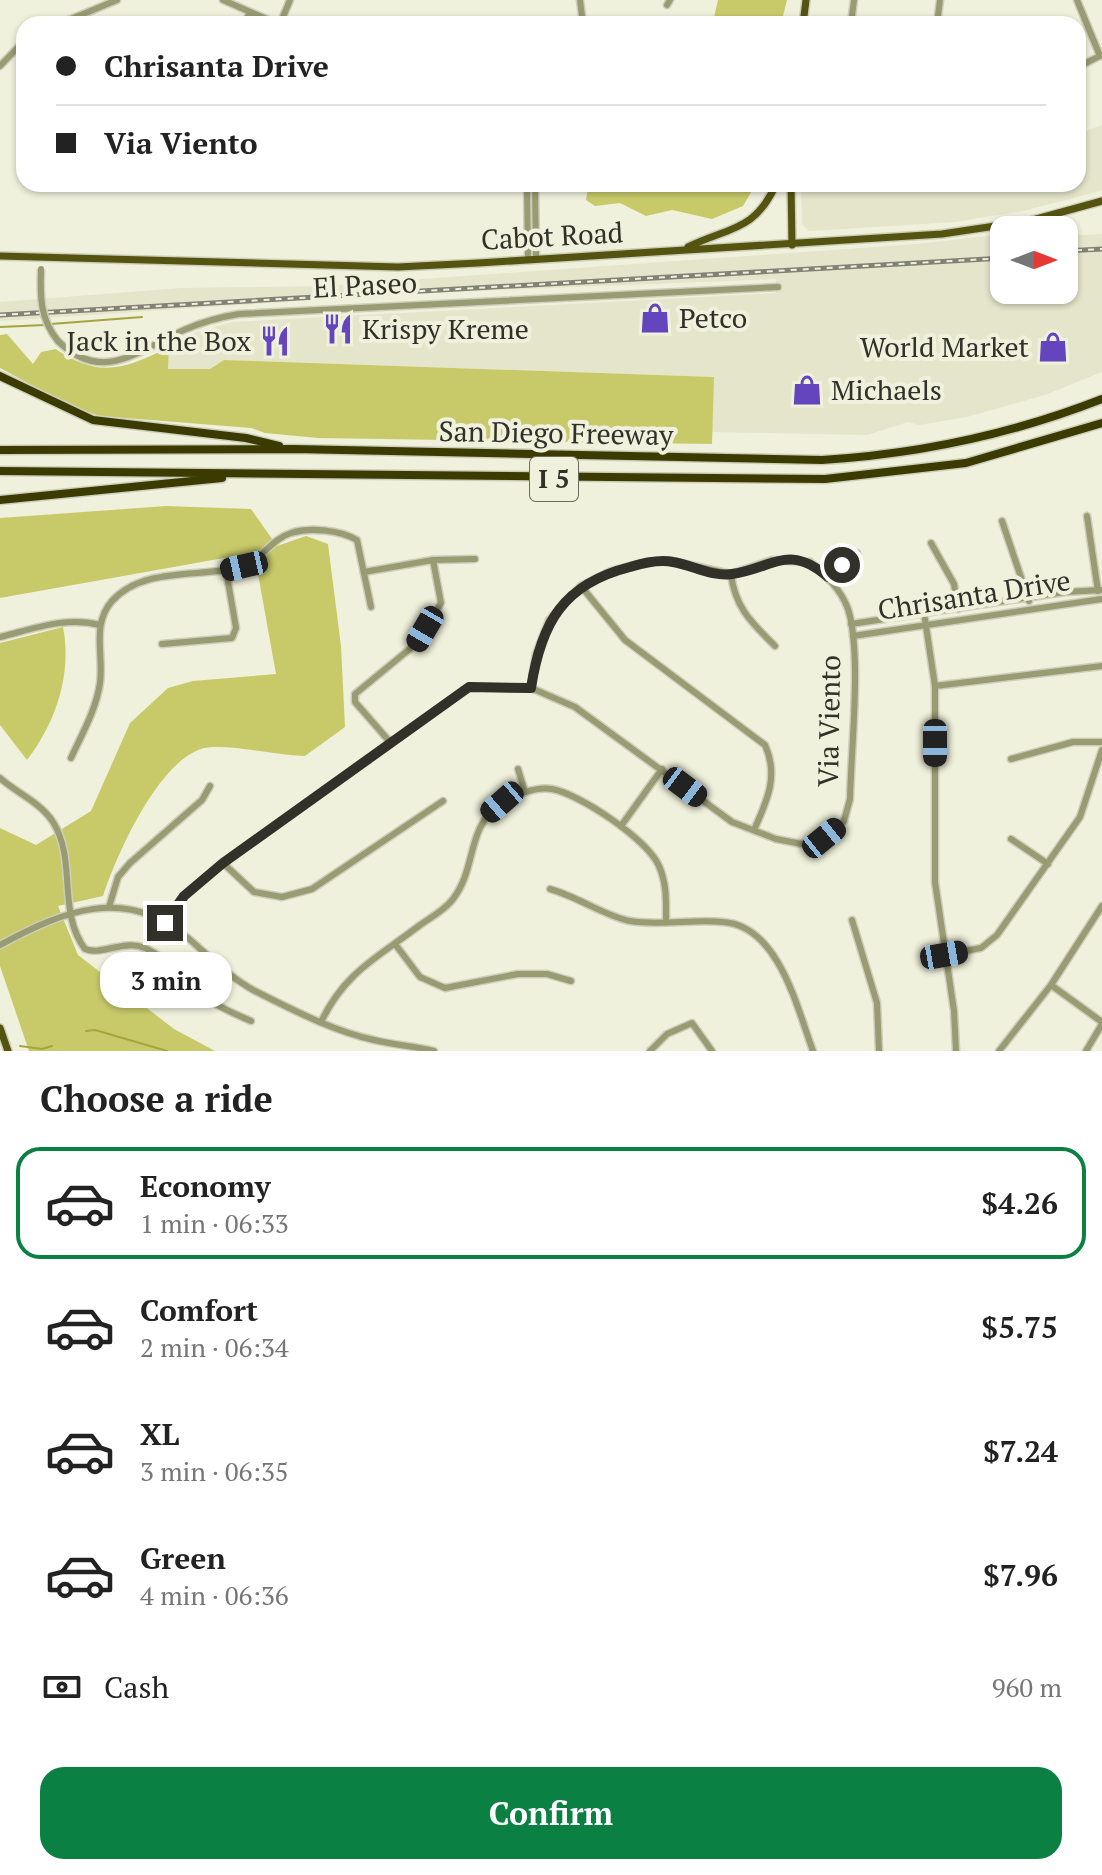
<!DOCTYPE html>
<meta charset="utf-8">
<style>
:root{--surface:#fff;--page:#f6f6f6;--text:#222;--muted:#767676;--line:#e0e0e0;--accent:#0b8043}
body{margin:0;font-family:"PT Serif",serif;background:var(--page);color:var(--text);height:100vh;display:flex;flex-direction:column;font-size:30px;white-space:nowrap}
*{box-sizing:border-box;margin:0}
p{font-size:26px;color:var(--muted)}
.icon{flex:none;width:44px;height:44px;fill:none;stroke:currentColor;stroke-width:2;stroke-linecap:round;stroke-linejoin:round}
.map{position:relative;height:1051px;overflow:hidden}
.details{display:flex;flex-direction:column;background:var(--surface);flex:1}
.details>*{flex:none}
.top-card{position:absolute;left:16px;top:16px;width:1070px;height:176px;border-radius:24px;box-shadow:0 2px 6px #0004;display:grid;align-content:center;height:176px;padding:0 40px;background:var(--surface)}
.needle{width:52px;rotate:90deg}
.controls{position:absolute;left:990px;top:216px;display:grid;gap:16px}
.controls a{display:grid;place-items:center;width:88px;height:88px;border-radius:16px;background:var(--surface);box-shadow:0 2px 6px #0004;font-size:40px}
.end{position:absolute;width:36px;height:36px;margin:-18px;border:10px solid #31312a;background:#fff;box-shadow:0 0 0 4px #fff}
.from{border-radius:50%}
.bubble{position:absolute;height:56px;border-radius:24px;background:var(--surface);box-shadow:0 2px 6px #0004;font-size:26px;font-weight:700;line-height:56px;text-align:center}
.car{position:absolute;width:24px;height:48px;margin:-24px -12px;border-radius:10px;box-shadow:0 0 6px 2px #0007;background:linear-gradient(#222 24%,#8ab4d8 0 40%,#222 0 76%,#8ab4d8 0 86%,#222 0)}
.top-card b{display:flex;align-items:center;gap:28px;height:76px;font-size:30px}
.top-card b+b{border-top:2px solid var(--line)}
.top-card i{width:20px;height:20px;background:var(--text)}
ul{padding:0;list-style:none}
li{display:flex;align-items:center;gap:24px;height:112px;margin:0 16px 12px;padding:0 24px;border:4px solid transparent;border-radius:24px}
li div{flex:1}
li b{display:block;font-size:30px}
li em{font-style:normal;font-weight:700}
li.active{border-color:var(--accent)}
li>.icon{width:72px;height:72px;stroke-width:1.5}
h2{padding:0 40px;font-size:36px;line-height:96px}
.pay{display:flex;align-items:center;gap:20px;height:88px;padding:0 40px;font-size:30px}
.pay p{margin-inline-start:auto}
.cta{display:flex;gap:16px;margin-top:auto;padding:16px 40px}
.cta a{flex:1;height:92px;border-radius:24px;background:var(--accent);color:#fff;font-size:32px;font-weight:700;line-height:92px;text-align:center}
.map>svg:first-child{display:block}
</style>
<div class="map">
<svg width="1102" height="1051" viewBox="0 0 1102 1051">
<rect width="100%" height="100%" fill="#f0f1dc"/>
<g fill="#e4e5ca">
<path d="M1102,125V190L1089,194L1023,211L956,222L809,231L802,224L801,184H1078V134Z"/>
<path d="M1004,234V290H1064V236L1102,234V372L1045,395L967,417L919,425L908,422L867,435L710,432L713,377L224,360L210,369H168L169,347L192,334L232,322L776,293V279L404,294L0,321V302L181,288L323,286L917,244Z"/>
</g>
<g fill="#c8ca6a">
<path d="M718,0H787L781,24H722L713,21Z"/>
<path d="M589,184H756L743,206L712,219L672,210L646,216L620,203L595,206L586,200Z"/>
<path d="M7,334L33,364L41,352L56,349C99,379 125,369 169,347L168,369H210L224,360L714,377L712,444L318,438L265,433L251,428L100,416L71,406L0,368V335Z"/>
<path d="M166,506L251,509L277,546L306,536L328,544L341,646L345,727L305,756C274,755 242,746 212,747C163,748 116,856 103,896L58,906L78,955L174,1029L215,1051H29L0,966V828L36,845L91,811L130,723L168,688L193,681L276,674L258,574L241,555L0,598V518Z"/>
<path d="M63,627C72,672 57,721 27,760L0,725V643Z"/>
</g>
<g fill="none" stroke-linecap="round" stroke-linejoin="round">
<g stroke="#a4a53c" stroke-width="2">
<path d="M51,324L142,317"/>
<path d="M0,327L45,325"/>
<path d="M86,1031L95,1030L167,1051"/>
<path d="M20,1046L42,1049L52,1046"/>
</g>
<g stroke="#cecebc" stroke-width="9">
<g id="minor">
<path d="M223,0L278,24"/>
<path d="M580,0L583,24"/>
<path d="M1077,0L1100,56"/>
<path d="M667,5L670,0"/>
<path d="M59,24L117,0"/>
<path d="M244,24L250,12"/>
<path d="M280,24L290,0"/>
<path d="M851,24L854,0"/>
<path d="M937,24L940,0"/>
<path d="M0,66L24,41"/>
<path d="M1078,67L1102,55"/>
<path d="M527,184L528,260"/>
<path d="M535,184L536,259"/>
<path d="M58,341C103,385 139,350 184,330C202,322 220,317 239,314L778,287"/>
<path d="M1087,516L1098,591"/>
<path d="M1002,521L1029,601"/>
<path d="M931,543L954,584L958,609"/>
<path d="M364,572L433,560L475,559"/>
<path d="M731,574C735,608 752,623 775,646"/>
<path d="M828,577L857,553"/>
<path d="M581,586L625,640L765,745C779,776 767,801 754,830"/>
<path d="M924,613L935,686V882L954,1011L956,1051"/>
<path d="M851,624L1065,592L1102,590"/>
<path d="M853,636L1102,599"/>
<path d="M0,637C33,629 66,616 100,625"/>
<path d="M162,644L232,638L236,628L226,570"/>
<path d="M935,686L1102,666"/>
<path d="M390,742L355,702V694L417,643L441,603L433,560"/>
<path d="M71,758C82,734 96,710 100,683C104,655 91,625 112,601C143,566 201,578 241,567C261,561 271,539 291,533C310,527 340,530 357,540L371,607"/>
<path d="M1011,759L1073,742H1102"/>
<path d="M518,769L525,792"/>
<path d="M0,778C17,793 41,803 53,822C77,860 57,912 85,949C101,956 123,939 145,948C164,956 177,974 192,987C210,1003 230,1012 251,1021"/>
<path d="M621,826L662,769"/>
<path d="M1011,839L1048,864"/>
<path d="M223,863L254,892L282,897L312,889L443,801"/>
<path d="M550,889C576,896 607,917 630,921C659,926 693,919 723,922C779,926 797,1008 813,1051"/>
<path d="M109,907L118,877L130,863L202,800L210,786"/>
<path d="M852,920L877,1003L879,1051"/>
<path d="M165,923L184,896L223,863L469,687L531,688L575,707L732,822L776,839L802,844L824,838L844,821L850,799C851,750 862,652 848,609C841,589 825,575 810,562L772,560L731,574L671,561L646,562L611,571L581,586L549,620L536,654L531,688"/>
<path d="M395,944L420,977L445,988L518,974H547L571,981"/>
<path d="M0,945C63,911 125,885 188,938C210,957 229,977 255,991C293,1010 333,1031 374,1040C394,1045 415,1046 434,1051"/>
<path d="M944,955L981,948L997,935L1080,817L1102,750"/>
<path d="M1051,985L1102,1022"/>
<path d="M321,1022C345,972 377,958 420,925C430,918 445,910 453,899C477,868 466,828 500,804C513,795 537,786 552,789C580,794 648,840 659,866C667,884 666,901 666,920"/>
<path d="M650,1051L667,1034L692,1023L712,1051"/>
<path d="M999,1051L1051,985L1102,906"/>
<path d="M1086,1051L1102,1024"/>
</g>
</g>
<g stroke="#cecebc" stroke-width="10">
<g id="major">
<path d="M803,24L806,0"/>
<path d="M791,184L792,245"/>
<path d="M688,247C728,227 755,232 776,184"/>
<path d="M0,256L398,267L478,263L942,234L1029,221L1102,201"/>
<path d="M0,1028L8,1051"/>
</g>
</g>
<g stroke="#cecebc" stroke-width="11">
<g id="highway">
<path d="M0,376L93,420L246,438L279,446"/>
<path d="M0,450L294,449L822,460C920,454 1010,435 1102,399"/>
<path d="M0,471L825,479L966,463L1102,423"/>
<path d="M0,500L222,478"/>
</g>
</g>
<use href="#minor" stroke="#999b72" stroke-width="6"/>
<use href="#major" stroke="#545410" stroke-width="7"/>
<use href="#highway" stroke="#3b3b00" stroke-width="8"/>
<g stroke="#818275" stroke-width="5">
<g id="rail">
<path d="M1064,251L1102,249"/>
<path d="M0,315L1004,258"/>
</g>
</g>
<use href="#rail" stroke="#f0f1dc" stroke-width="2" stroke-dasharray="6" stroke-linecap="butt"/>
<g stroke="#cecebc" stroke-width="9" stroke-linecap="butt">
<path id="minor-bridge" d="M41,269C40,297 40,319 58,341"/>
</g>
<use href="#minor-bridge" stroke="#999b72" stroke-width="6"/>
</g>
<g fill="none" stroke-linecap="round" stroke-linejoin="round">
<path stroke="#31312a" stroke-width="10" d="M165,923L184,896L223,863L469,687L531,688C541,623 563,584 630,567C643,563 659,559 673,562C692,565 712,577 732,574C774,568 788,543 828,577L842,565"/>
</g>
<defs>
<g id="shop-bare" transform="scale(2.4)"><path d="M-5-2.5h2.3a2.7 3.5 0 0 1 5.4 0H5L5.5 6h-11ZM-1.5-2.5h3a1.5 2.3 0 0 0-3 0Z" fill="#6445bd" stroke="#f0f1dc" stroke-width="2.5" paint-order="stroke"/></g>
<g id="restaurant-bare" transform="scale(2.4)"><path d="M-5-6h1v4h1v-4h1v4h1v-4h1v5L-1.5 .5V6h-2V.5L-5-1ZM5-6V6H3V1.5H1.5Q1.5-4 5-6Z" fill="#6445bd" stroke="#f0f1dc" stroke-width="2.5" paint-order="stroke"/></g>
</defs>
<g fill-rule="evenodd">
<use href="#shop-bare" x="655" y="318"/>
<use href="#restaurant-bare" x="338" y="329"/>
<use href="#restaurant-bare" x="275" y="341"/>
<use href="#shop-bare" x="1053" y="347"/>
<use href="#shop-bare" x="807" y="390"/>
</g>
<g text-anchor="middle" stroke-width="8" stroke-linejoin="round" paint-order="stroke">
<rect fill="#f0f1dc" stroke="#6a6b5f" stroke-width="2" x="530" y="457" width="48" height="44" rx="6"/>
<g font-size="26" font-weight="bold" fill="#31312a">
<text x="554" y="488">I 5</text>
</g>
<g font-size="28" fill="#31312a" stroke="#f0f1dc">
<text transform="translate(552 236) rotate(-3)" y="10">Cabot Road</text>
<text transform="translate(365 285) rotate(-3)" y="10">El Paseo</text>
<text transform="translate(556 433) rotate(1)" y="10">San Diego Freeway</text>
<text transform="translate(974 595) rotate(-9)" y="10">Chrisanta Drive</text>
<text transform="translate(829 721) rotate(-89)" y="10">Via Viento</text>
</g>
<g font-size="28" fill="#31312a" stroke="#f0f1dc" text-anchor="start">
<text x="679" y="328">Petco</text>
<text x="362" y="339">Krispy Kreme</text>
<text x="251" y="351" text-anchor="end">Jack in the Box</text>
<text x="1029" y="357" text-anchor="end">World Market</text>
<text x="831" y="400">Michaels</text>
</g>
</g>
</svg>
<div class="controls">
<a><svg class="needle" viewBox="-14 -14 28 28"><path d="M0-13l5 13h-10z" fill="#e53935"/><path d="M0 13l5-13h-10z" fill="#767676"/></svg></a>
</div>
<i class="end from" style="left:842px;top:565px"></i>
<i class="end" style="left:165px;top:923px"></i>
<div class="bubble" style="left:100px;top:952px;width:132px">3 min</div>
<i class="car" style="left:244px;top:566px;rotate:257deg"></i>
<i class="car" style="left:425px;top:629px;rotate:210deg"></i>
<i class="car" style="left:935px;top:743px;rotate:180deg"></i>
<i class="car" style="left:685px;top:787px;rotate:127deg"></i>
<i class="car" style="left:502px;top:802px;rotate:229deg"></i>
<i class="car" style="left:824px;top:838px;rotate:51deg"></i>
<i class="car" style="left:944px;top:955px;rotate:80deg"></i>
<div class="top-card">
<b><i class="from"></i>Chrisanta Drive</b>
<b><i></i>Via Viento</b>
</div>
</div>
<section class="details">
<h2>Choose a ride</h2>
<ul>
<li class="active"><svg class="icon" aria-label="car" viewBox="0 0 24 24"><path d="M5 17H2v-5l4-1 3-4h7l3 4 3 1v5h-3M9 17h6M6 11h13"/><circle cx="7" cy="17" r="2"/><circle cx="17" cy="17" r="2"/></svg><div><b>Economy</b><p>1 min · 06:33</p></div><em>$4.26</em></li>
<li><svg class="icon" aria-label="car" viewBox="0 0 24 24"><path d="M5 17H2v-5l4-1 3-4h7l3 4 3 1v5h-3M9 17h6M6 11h13"/><circle cx="7" cy="17" r="2"/><circle cx="17" cy="17" r="2"/></svg><div><b>Comfort</b><p>2 min · 06:34</p></div><em>$5.75</em></li>
<li><svg class="icon" aria-label="car" viewBox="0 0 24 24"><path d="M5 17H2v-5l4-1 3-4h7l3 4 3 1v5h-3M9 17h6M6 11h13"/><circle cx="7" cy="17" r="2"/><circle cx="17" cy="17" r="2"/></svg><div><b>XL</b><p>3 min · 06:35</p></div><em>$7.24</em></li>
<li><svg class="icon" aria-label="car" viewBox="0 0 24 24"><path d="M5 17H2v-5l4-1 3-4h7l3 4 3 1v5h-3M9 17h6M6 11h13"/><circle cx="7" cy="17" r="2"/><circle cx="17" cy="17" r="2"/></svg><div><b>Green</b><p>4 min · 06:36</p></div><em>$7.96</em></li>
</ul>
<div class="pay"><svg class="icon" aria-label="cash" viewBox="0 0 24 24"><path d="M3 7h18v10H3z"/><circle cx="12" cy="12" r="2"/></svg>Cash<p>960 m</p></div>
<div class="cta"><a>Confirm</a></div>
</section>
